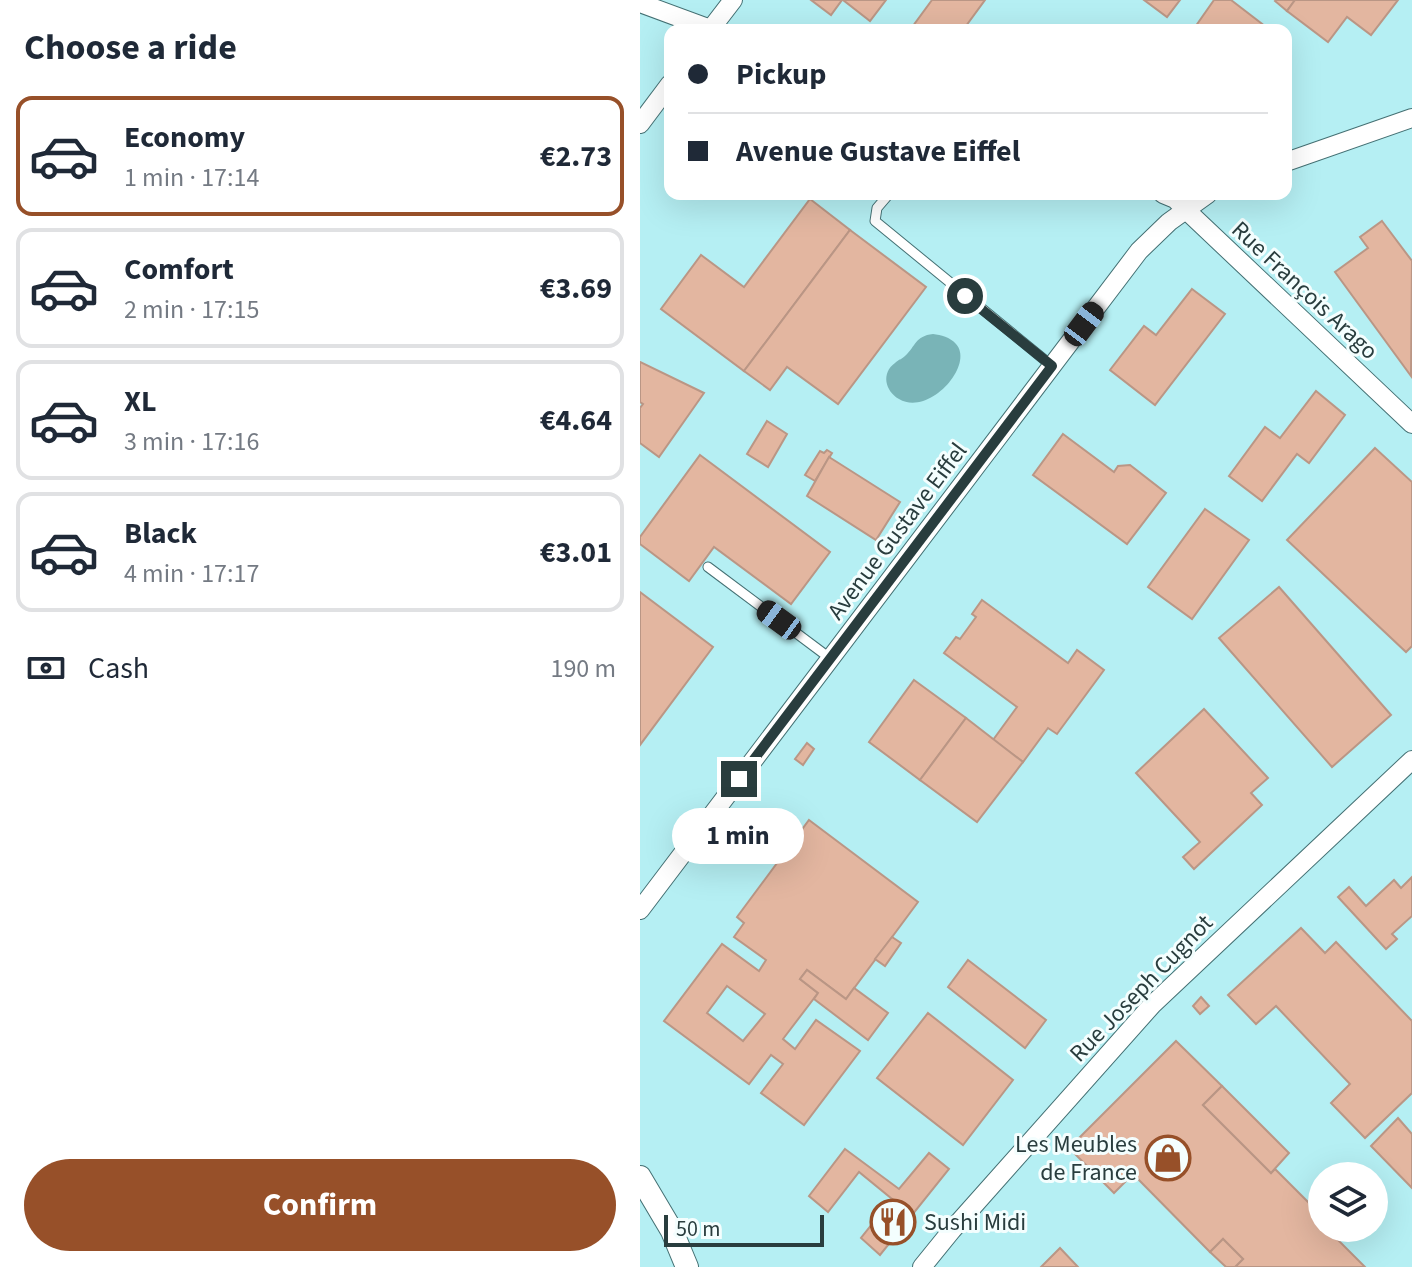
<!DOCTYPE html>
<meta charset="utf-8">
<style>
:root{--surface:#fff;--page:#f6f6f7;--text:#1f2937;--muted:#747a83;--line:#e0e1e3;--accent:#975029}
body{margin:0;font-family:"Source Sans 3",sans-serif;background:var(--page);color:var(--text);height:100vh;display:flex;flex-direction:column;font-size:30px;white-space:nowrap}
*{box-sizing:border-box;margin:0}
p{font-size:26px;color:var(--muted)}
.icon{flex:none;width:44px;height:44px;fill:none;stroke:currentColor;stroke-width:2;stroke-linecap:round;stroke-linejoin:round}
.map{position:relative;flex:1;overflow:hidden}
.details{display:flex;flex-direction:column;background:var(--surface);width:640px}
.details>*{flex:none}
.guide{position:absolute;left:24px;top:24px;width:628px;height:176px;border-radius:16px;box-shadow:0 8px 32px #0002;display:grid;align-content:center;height:176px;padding:0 24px;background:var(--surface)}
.tools{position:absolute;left:668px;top:1162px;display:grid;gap:16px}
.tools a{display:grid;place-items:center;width:80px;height:80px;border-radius:50%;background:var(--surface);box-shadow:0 8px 32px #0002;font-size:40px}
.scale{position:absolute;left:24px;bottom:20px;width:160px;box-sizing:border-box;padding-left:8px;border:4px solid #293d3e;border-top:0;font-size:22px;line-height:28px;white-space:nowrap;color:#293d3e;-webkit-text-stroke:6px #f4fefe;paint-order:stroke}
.end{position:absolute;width:36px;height:36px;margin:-18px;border:10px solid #293d3e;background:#fff;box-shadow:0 0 0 4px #fff}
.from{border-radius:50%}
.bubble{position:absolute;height:56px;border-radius:28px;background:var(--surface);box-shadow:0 8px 32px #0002;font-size:26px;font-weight:700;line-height:56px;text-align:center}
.car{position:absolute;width:24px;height:48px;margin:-24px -12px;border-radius:10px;box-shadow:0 0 6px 2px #0007;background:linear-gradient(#222 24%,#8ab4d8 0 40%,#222 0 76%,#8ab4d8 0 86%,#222 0)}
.guide b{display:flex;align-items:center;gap:28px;height:76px;font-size:30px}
.guide b+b{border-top:2px solid var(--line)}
.guide i{width:20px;height:20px;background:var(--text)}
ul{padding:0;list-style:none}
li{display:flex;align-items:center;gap:24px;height:120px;margin:0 16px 12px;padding:0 8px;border:4px solid var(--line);border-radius:16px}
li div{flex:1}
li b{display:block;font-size:30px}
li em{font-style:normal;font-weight:700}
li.selected{border-color:var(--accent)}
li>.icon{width:72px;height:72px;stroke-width:1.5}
h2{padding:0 24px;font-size:36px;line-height:96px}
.pay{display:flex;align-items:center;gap:20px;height:88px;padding:0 24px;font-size:30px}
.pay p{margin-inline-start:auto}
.primary-button{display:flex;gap:16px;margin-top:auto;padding:16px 24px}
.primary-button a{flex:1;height:92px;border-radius:48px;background:var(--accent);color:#fff;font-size:32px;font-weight:700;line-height:92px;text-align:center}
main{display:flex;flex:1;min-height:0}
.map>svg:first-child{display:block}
</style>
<main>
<section class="details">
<h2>Choose a ride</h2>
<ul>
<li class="selected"><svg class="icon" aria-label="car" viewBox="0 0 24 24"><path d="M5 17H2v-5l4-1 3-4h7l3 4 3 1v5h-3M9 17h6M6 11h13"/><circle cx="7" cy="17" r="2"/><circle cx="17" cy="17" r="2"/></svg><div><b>Economy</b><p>1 min · 17:14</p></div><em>€2.73</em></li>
<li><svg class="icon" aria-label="car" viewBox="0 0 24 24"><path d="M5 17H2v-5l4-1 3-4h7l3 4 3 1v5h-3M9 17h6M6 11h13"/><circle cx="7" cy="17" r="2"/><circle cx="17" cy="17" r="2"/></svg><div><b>Comfort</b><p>2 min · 17:15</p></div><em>€3.69</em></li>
<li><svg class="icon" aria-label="car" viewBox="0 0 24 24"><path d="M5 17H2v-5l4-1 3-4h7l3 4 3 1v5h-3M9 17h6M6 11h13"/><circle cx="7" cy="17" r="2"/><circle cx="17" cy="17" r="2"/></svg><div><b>XL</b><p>3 min · 17:16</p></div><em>€4.64</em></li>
<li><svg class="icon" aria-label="car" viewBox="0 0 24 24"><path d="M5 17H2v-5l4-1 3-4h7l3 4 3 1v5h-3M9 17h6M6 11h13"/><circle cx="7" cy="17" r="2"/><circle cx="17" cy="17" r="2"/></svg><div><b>Black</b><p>4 min · 17:17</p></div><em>€3.01</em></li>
</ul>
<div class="pay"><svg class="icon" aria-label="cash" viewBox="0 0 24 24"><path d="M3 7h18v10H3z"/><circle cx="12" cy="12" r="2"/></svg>Cash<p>190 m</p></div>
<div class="primary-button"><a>Confirm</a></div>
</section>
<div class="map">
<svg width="772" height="1267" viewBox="0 0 772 1267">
<rect width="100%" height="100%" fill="#c9f9fc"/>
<path fill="#b5eff3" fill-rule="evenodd" d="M0,0H772V1267H0ZM30,30H646V194H30ZM682,1176H734V1228H682Z"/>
<path fill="#79b4b7" d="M293,334C301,335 310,337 316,344C335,365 289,417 259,399C245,391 241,373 255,363C262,357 258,362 265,356C276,346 275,336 293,334Z"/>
<g fill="#e3b6a0" stroke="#ba9685" stroke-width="2" fill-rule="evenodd">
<path d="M171,0H202L191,15Z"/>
<path d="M203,0H246L230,21Z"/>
<path d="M292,0H345L323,30H270Z"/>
<path d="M504,0H540L527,17Z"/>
<path d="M574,0H591L630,30H553Z"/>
<path d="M636,0H655L647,11L635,1Z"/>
<path d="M655,0H758L731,35L707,17L688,42L647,11Z"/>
<path d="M170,199L210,230L104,371L21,309L61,255L104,287Z"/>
<path d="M742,221L772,261L771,376L695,272L728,248L720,237Z"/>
<path d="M210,230L286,287L198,404L147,367L130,390L104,371Z"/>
<path d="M552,289L585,314L515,405L470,370L504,326L516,335Z"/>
<path d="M0,362L64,393L19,457L0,443V408L3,404L0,402Z"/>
<path d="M676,391L705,415L669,463L657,454L622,501L589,476L625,427L640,438Z"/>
<path d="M127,421L147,434L128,467L107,454Z"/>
<path d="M423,434L474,472L478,466L490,465L526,493L487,544L393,475Z"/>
<path d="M735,448L772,482V646L766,652L647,540Z"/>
<path d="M187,450L192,453L175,481L165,475L180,451L184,453Z"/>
<path d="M60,455L190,552L151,604L74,547L49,581L0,544V537Z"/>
<path d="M189,457L260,502L236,540L167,496Z"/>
<path d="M565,509L609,540L552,619L508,587Z"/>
<path d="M639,587L751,715L692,767L579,638Z"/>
<path d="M0,592L73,647L0,745Z"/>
<path d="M342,600L428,663L437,650L464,670L417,734L408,728L383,762L353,740L377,707L304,653L316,637L320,639L336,617L332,614Z"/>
<path d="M274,680L326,718L280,780L229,742Z"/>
<path d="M564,709L628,778L611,793L622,805L554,869L543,857L560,842L496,773Z"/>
<path d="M326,718L383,762L337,822L280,780Z"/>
<path d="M167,743L174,749L163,765L155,759Z"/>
<path d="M169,820L278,902L206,999L167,970L160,979L178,993L143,1039L155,1049L176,1020L220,1051L164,1125L121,1093L143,1064L131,1055L109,1084L24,1021L82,944L119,971L126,960L94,937L104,923L97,917ZM87,986L125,1014L103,1041L67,1013Z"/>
<path d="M772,877V916L752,934L757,939L746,949L698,897L709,887L726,906L754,880L761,888Z"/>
<path d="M661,928L685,953L696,942L772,1021V1093L725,1138L691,1103L710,1084L636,1006L616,1024L588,995Z"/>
<path d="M252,937L261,943L245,966L235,959Z"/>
<path d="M328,960L406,1020L385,1048L308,987Z"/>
<path d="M167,970L206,999L214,988L248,1013L228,1040L174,999L178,993L160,979Z"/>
<path d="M561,997L569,1006L560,1014L553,1006Z"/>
<path d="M288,1013L373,1080L323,1145L237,1078Z"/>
<path d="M536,1041L582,1086L563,1105L631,1173L635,1169L682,1216V1228H686L725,1267H595L603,1259L583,1239L570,1252L493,1174L474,1193L429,1148Z"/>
<path d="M582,1086L649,1153L631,1173L563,1105Z"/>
<path d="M758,1118L772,1134V1188L731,1146Z"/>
<path d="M205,1149L259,1189L289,1153L309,1169L240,1255L221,1238L252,1199L219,1172L188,1212L169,1196Z"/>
<path d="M583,1239L603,1259L595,1267H586L570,1252Z"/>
<path d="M420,1248L438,1267H401Z"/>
</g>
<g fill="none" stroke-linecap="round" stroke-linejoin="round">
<g stroke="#447073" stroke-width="11">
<g id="service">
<path d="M249,194L237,208L235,221L412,366"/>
<path d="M68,567L191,659"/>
</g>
</g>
<g stroke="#447073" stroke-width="20">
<g id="minor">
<path d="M0,3L73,30"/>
<path d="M70,30L93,0"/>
<path d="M0,124L30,84"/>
<path d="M646,162L772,118"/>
<path d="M523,194L535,199L545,209L772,424"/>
<path d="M0,910L499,251L529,222L568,194"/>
<path d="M282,1267L312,1230L512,1005L772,760"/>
</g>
</g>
<g stroke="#447073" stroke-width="24">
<path id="tertiary" d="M0,1177L32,1231L47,1267"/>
</g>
<use href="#service" stroke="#fff" stroke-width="9"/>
<use href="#minor" stroke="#fff" stroke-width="18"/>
<use href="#tertiary" stroke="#fff" stroke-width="22"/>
</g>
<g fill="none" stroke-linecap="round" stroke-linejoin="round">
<path stroke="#293d3e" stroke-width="10" d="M99,779L412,366L325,296"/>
</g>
<defs>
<g id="shop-ring" transform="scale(2.3)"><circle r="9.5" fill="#f4fefe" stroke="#975029" stroke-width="1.5"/><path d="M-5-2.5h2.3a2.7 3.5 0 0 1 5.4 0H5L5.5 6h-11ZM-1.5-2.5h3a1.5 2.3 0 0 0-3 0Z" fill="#975029"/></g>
<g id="restaurant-ring" transform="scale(2.3)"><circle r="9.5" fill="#f4fefe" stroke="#975029" stroke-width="1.5"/><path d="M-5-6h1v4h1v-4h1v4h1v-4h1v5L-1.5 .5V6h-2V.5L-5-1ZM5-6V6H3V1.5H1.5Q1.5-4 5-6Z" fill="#975029"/></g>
</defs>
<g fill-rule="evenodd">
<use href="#shop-ring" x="528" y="1158"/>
<use href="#restaurant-ring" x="253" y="1222"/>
</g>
<g text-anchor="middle" stroke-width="6" stroke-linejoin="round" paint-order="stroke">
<g font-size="24" fill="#293d3e" stroke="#f4fefe">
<text transform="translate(665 290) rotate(43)" y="8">Rue François Arago</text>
<text transform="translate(257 531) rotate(-53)" y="8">Avenue Gustave Eiffel</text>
<text transform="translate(501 988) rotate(-46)" y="8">Rue Joseph Cugnot</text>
</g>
<g font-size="24" fill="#293d3e" stroke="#f4fefe" text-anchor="end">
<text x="497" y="1152">Les Meubles<tspan x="497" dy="28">de France</tspan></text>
<text x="284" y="1230" text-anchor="start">Sushi Midi</text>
</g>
</g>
</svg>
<div class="tools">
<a><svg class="icon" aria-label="layers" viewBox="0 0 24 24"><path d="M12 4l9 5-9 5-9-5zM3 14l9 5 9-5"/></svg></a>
</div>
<div class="scale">50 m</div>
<i class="end from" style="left:325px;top:296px"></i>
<i class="end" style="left:99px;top:779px"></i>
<div class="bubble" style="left:32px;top:808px;width:132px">1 min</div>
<i class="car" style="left:444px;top:324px;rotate:37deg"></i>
<i class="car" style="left:139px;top:620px;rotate:306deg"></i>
<div class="guide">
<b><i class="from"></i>Pickup</b>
<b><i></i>Avenue Gustave Eiffel</b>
</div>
</div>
</main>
